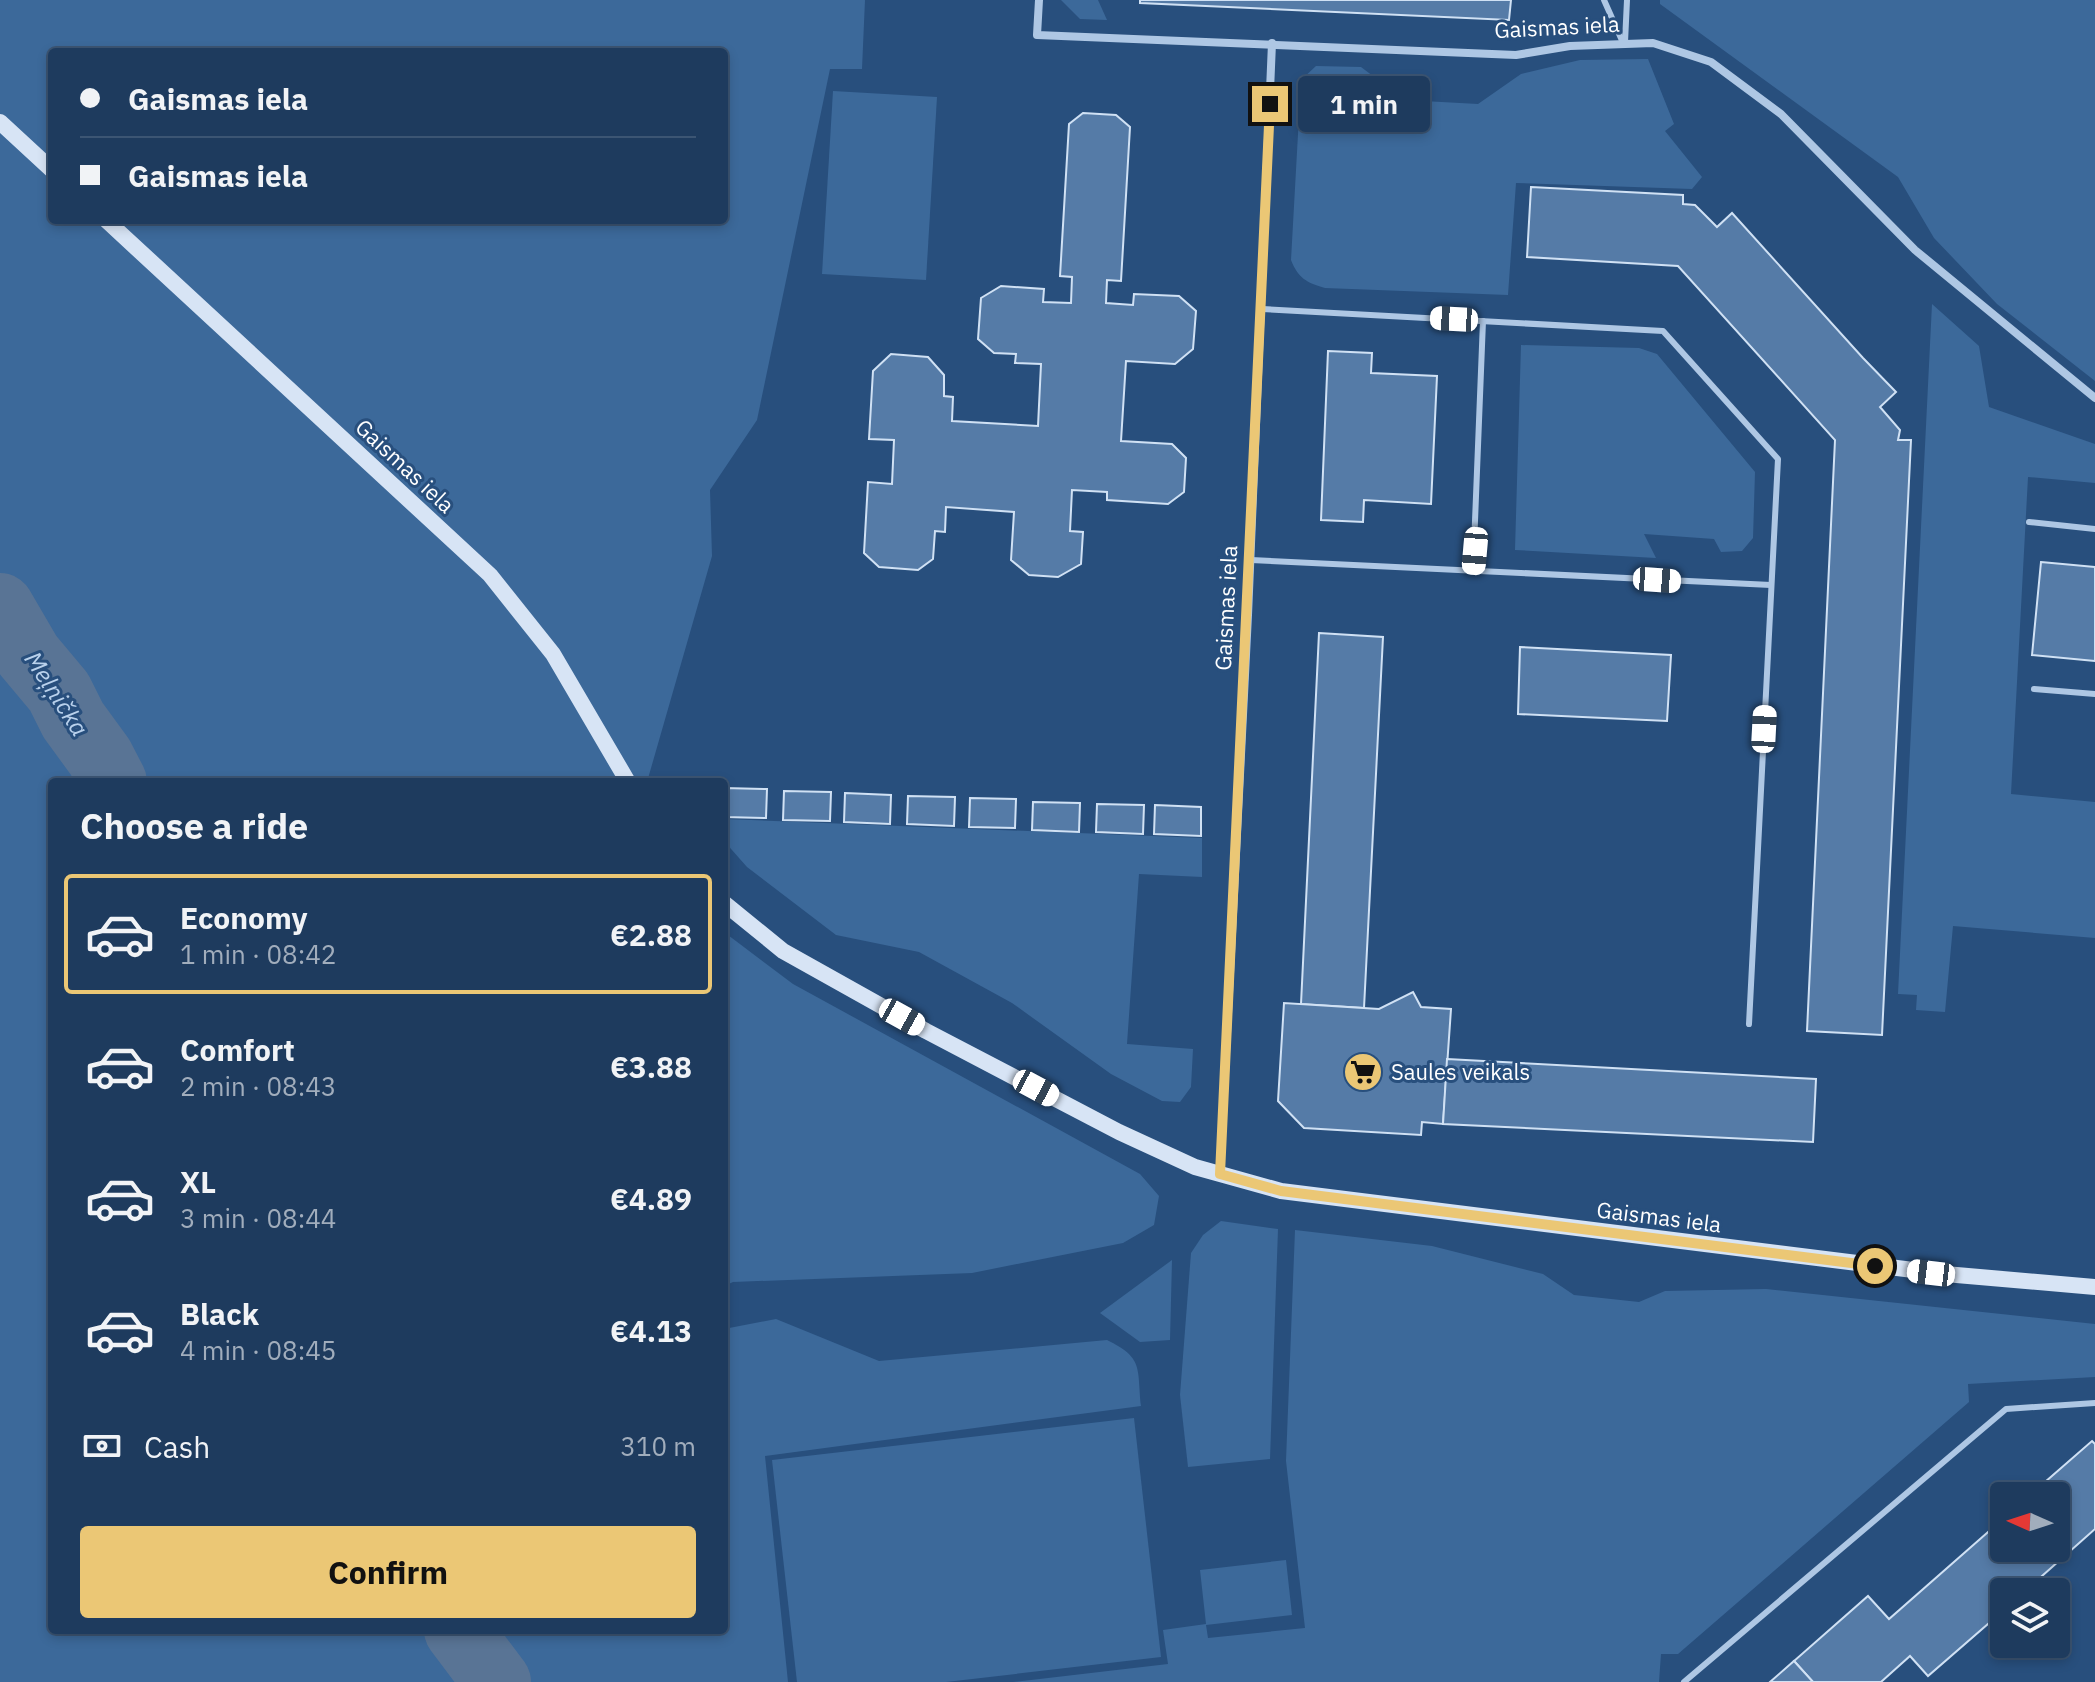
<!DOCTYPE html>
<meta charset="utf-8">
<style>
:root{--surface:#1e3b5e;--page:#264264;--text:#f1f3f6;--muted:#a1adbc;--line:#3c5573;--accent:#ebc775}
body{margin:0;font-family:"IBM Plex Sans",sans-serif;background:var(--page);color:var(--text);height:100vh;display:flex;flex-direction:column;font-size:30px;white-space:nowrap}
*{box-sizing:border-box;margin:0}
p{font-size:26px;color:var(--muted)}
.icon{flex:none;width:44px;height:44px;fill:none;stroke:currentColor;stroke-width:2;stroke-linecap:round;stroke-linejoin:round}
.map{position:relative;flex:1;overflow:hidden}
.drawer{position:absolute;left:48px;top:778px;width:680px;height:856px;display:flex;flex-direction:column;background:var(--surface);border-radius:8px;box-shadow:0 4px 12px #0003,0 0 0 2px var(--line)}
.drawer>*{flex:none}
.top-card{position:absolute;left:48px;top:48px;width:680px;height:176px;border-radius:8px;box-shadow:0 4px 12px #0003,0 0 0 2px var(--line);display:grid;align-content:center;height:176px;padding:0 32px;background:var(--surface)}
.needle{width:52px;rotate:273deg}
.buttons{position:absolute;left:1990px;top:1482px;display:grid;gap:16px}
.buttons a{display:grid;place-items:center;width:80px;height:80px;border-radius:8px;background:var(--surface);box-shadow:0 4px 12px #0003,0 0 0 2px var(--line);font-size:40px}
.end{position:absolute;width:36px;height:36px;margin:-18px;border:10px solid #ebc775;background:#111;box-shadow:0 0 0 4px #111}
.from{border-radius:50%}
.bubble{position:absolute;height:56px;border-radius:8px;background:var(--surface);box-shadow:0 4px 12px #0003,0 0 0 2px var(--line);font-size:26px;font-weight:700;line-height:56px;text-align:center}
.car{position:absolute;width:24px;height:48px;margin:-24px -12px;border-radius:10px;box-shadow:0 0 6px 2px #0007;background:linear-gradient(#fff 24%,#345 0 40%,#fff 0 76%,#345 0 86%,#fff 0)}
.top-card b{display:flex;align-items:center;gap:28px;height:76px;font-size:30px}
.top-card b+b{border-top:2px solid var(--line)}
.top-card i{width:20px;height:20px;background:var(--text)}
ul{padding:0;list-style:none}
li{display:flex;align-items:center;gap:24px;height:120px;margin:0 16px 12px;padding:0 16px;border:4px solid transparent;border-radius:8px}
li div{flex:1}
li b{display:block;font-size:30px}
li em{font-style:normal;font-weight:700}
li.current{border-color:var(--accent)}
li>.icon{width:72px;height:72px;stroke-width:1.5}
h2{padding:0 32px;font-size:36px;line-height:96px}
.pay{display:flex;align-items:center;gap:20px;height:88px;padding:0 32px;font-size:30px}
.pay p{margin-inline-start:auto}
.cta{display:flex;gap:16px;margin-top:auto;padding:16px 32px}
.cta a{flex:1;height:92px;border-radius:8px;background:var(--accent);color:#111;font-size:32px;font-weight:700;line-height:92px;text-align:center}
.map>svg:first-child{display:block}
</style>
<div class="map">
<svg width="2095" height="1682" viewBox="0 0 2095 1682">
<rect width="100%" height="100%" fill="#284f7d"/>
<g fill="#3c699a" fill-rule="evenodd">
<path d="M0,0H865L862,69H830L757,420L710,490L712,556L647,782H52V1630H724V1329L776,1319L879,1361L1107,1340C1144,1358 1137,1368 1141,1406L765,1456L788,1682H0ZM52,52H724V220H52Z"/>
<path d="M1061,0H1098L1107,20L1080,19Z"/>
<path d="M1660,0H2095V381L1997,304L1934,238L1898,177L1660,4Z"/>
<path d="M1648,59L1674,124L1665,131L1702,177L1692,189L1516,183L1508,295L1325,288C1307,283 1298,278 1291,260L1301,80L1316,66L1361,67L1405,100L1478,104L1521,74L1580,60Z"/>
<path d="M833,91L937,97L926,280L822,274Z"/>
<path d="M1932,304L1979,346L1989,407L2095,444V483L2028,477L2011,794L2095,802V938L1953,926L1945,1012L1916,1010L1917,995L1898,994Z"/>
<path d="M1521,345L1639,348L1657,354L1755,472L1753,538L1742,551L1721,552L1714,539L1644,534L1656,558L1515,550Z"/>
<path d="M724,819L1202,838V877L1139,874L1127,1044L1193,1049L1191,1087L1180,1102L1162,1101L1111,1074L1012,1003L919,952L836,935L747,867L724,841Z"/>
<path d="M724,932L793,984L1140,1174L1159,1196L1154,1225L1123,1243L972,1273L733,1282L724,1286Z"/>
<path d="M1221,1221L1278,1229L1270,1459L1188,1467L1180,1395L1191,1253L1203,1235Z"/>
<path d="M1295,1230L1432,1246L1543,1274L1574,1295L1639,1302L1665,1291L1766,1289L2095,1324V1377L1968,1384L1969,1402L1678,1654H1661L1659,1682H1013L1168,1664L1163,1630L1206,1624L1200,1570L1286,1560L1292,1615L1206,1625L1208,1638L1305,1628L1286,1461Z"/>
<path d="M1172,1260L1170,1340L1140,1342L1100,1313Z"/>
<path d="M1134,1418L1161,1657L946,1682H797L772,1460Z"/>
</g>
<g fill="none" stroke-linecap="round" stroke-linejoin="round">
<g stroke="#597495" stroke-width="68">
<path d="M0,607L28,655L59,692L73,720L100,757L113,782"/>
<path d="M458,1630L497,1682"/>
</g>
</g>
<g fill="#557ba7" stroke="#d0e1f4" stroke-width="2">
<path d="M1140,0H1511L1509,20L1140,3Z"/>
<path d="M1083,113L1116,115L1130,127L1121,281L1107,280L1106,303L1133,305L1134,294L1179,296L1196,311L1193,349L1175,364L1126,361L1121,441L1172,444L1186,458L1184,492L1168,504L1107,500V492L1072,490L1070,531L1083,532L1081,564L1058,577L1029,575L1011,560L1014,512L946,507L945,532L935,531L933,559L918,570L879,567L864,553L868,482L892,484L894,440L869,439L873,371L891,354L928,357L944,375V396L953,397L952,421L1038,426L1041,364L1015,363L1016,354L994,353L978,339L981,298L1001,286L1044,289L1043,302L1071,303L1072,277L1060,276L1069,124Z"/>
<path d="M1531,187L1683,195V204L1695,205L1717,227L1732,213L1863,358L1896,392L1880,407L1900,430L1898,440H1911L1882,1035L1807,1031L1835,440L1678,266L1527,257Z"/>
<path d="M1328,351L1372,353L1371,373L1437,376L1431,504L1364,500L1363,522L1321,520Z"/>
<path d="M2041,562L2095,567V661L2032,655Z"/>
<path d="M1319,633L1383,637L1364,1008L1301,1004Z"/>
<path d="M1520,647L1671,655L1667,721L1518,714Z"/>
<path d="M724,788L767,789L766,818L724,817Z"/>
<path d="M784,791L831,792L830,821L783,820Z"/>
<path d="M845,793L891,795L890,824L844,822Z"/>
<path d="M908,796L955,797L954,826L907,824Z"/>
<path d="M970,798L1016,799L1015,828L969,827Z"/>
<path d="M1033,802L1080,803L1079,832L1032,830Z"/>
<path d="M1097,804L1144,805L1143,834L1096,832Z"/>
<path d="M1155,805L1201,807V836L1154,834Z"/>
<path d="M1413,992L1421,1007L1451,1009L1443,1124L1422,1122L1421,1135L1304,1128L1278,1101L1284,1003L1379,1009Z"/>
<path d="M1447,1059L1816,1079L1813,1142L1443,1124Z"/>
<path d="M2092,1441L2095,1444V1529L2024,1592H2004V1610L1928,1676L1910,1656L1881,1682H1813L1794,1661L1868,1596L1889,1619L2004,1518V1548H2056V1496H2029Z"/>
<path d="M1794,1661L1813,1682H1770Z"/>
</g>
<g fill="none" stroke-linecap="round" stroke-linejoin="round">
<g stroke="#aec7e4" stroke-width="6">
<path d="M1604,0L1624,45"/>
<path d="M1625,42L1627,0"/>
<path d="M1262,309L1663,331L1778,459L1749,1024"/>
<path d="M2029,522L2095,529"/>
<path d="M1251,560L1771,585"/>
<path d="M1473,571L1483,321"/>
<path d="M2034,689L2095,694"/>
<path d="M1684,1682L2006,1409L2095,1403"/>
</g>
<g stroke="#aec7e4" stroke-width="8">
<path d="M1039,0L1037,35L1516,55L1570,46L1653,43L1711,62L1781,114L1915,250L2095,398"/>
<path d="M1220,1173L1248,615L1272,43"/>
</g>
<g stroke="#d7e4f5" stroke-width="16">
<path d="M0,122L52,170"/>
<path d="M106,220L490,575L553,654L628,782"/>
<path d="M724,903L783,951L926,1031L1119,1132L1195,1167L1281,1191L1945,1274L2095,1287"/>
</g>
</g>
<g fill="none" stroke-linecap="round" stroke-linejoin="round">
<path stroke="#ebc775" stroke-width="10" d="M1270,104L1220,1174L1281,1191L1875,1266"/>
</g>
<defs>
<g id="supermarket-disc" transform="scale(2)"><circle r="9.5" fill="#ebc775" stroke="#284f7d"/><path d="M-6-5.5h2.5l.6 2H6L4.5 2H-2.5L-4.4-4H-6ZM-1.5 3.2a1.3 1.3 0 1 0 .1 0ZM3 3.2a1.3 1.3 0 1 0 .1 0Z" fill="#111"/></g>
</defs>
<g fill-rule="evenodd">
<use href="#supermarket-disc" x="1363" y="1072"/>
</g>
<g text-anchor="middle" stroke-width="6" stroke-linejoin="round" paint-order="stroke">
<g font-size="22" fill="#fff" stroke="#284f7d">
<text transform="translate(1557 27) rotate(-3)" y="8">Gaismas iela</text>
<text transform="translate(405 466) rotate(43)" y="8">Gaismas iela</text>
<text transform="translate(1226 608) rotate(-87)" y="8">Gaismas iela</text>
<text transform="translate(1659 1217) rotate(7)" y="8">Gaismas iela</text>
</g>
<g font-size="22" fill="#fff" stroke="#284f7d" text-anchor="start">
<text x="1391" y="1080">Saules veikals</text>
</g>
<g font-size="24" font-style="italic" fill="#b9d1ec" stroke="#284f7d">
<text transform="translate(56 694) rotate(57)" y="8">Meļņička</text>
</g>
</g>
</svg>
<div class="buttons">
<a><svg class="needle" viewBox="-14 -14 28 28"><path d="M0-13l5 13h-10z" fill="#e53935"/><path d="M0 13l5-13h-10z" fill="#a1adbc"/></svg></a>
<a><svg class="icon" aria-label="layers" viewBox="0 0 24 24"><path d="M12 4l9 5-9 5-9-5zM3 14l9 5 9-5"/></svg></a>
</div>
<i class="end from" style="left:1875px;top:1266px"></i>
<i class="end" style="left:1270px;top:104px"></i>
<div class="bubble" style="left:1298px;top:76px;width:132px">1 min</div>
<i class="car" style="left:1454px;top:319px;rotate:273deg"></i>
<i class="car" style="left:1475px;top:551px;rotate:185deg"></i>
<i class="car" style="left:1657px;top:580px;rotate:94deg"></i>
<i class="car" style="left:1764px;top:729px;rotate:3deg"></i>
<i class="car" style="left:902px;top:1017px;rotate:119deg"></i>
<i class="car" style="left:1036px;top:1088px;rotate:118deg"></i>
<i class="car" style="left:1931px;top:1273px;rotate:277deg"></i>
<div class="top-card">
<b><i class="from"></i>Gaismas iela</b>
<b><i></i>Gaismas iela</b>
</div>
<section class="drawer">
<h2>Choose a ride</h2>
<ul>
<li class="current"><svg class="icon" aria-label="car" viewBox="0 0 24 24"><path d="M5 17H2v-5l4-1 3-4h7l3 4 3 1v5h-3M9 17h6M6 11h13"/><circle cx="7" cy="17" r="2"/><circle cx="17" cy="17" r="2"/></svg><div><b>Economy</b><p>1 min · 08:42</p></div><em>€2.88</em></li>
<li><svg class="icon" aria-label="car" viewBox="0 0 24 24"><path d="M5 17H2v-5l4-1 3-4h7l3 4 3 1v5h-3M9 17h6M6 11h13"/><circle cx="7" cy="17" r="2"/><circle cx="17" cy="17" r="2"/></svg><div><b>Comfort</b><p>2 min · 08:43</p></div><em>€3.88</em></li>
<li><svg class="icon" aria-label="car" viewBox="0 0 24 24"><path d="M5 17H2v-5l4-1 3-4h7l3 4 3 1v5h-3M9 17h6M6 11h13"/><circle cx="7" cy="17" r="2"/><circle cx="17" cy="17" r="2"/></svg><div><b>XL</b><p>3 min · 08:44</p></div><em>€4.89</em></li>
<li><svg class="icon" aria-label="car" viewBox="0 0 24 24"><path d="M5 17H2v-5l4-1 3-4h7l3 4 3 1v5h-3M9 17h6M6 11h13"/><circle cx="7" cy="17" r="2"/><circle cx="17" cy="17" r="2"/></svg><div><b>Black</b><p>4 min · 08:45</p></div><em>€4.13</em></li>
</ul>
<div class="pay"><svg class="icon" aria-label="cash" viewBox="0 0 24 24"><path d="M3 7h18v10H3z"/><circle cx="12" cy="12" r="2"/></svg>Cash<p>310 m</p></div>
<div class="cta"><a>Confirm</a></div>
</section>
</div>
